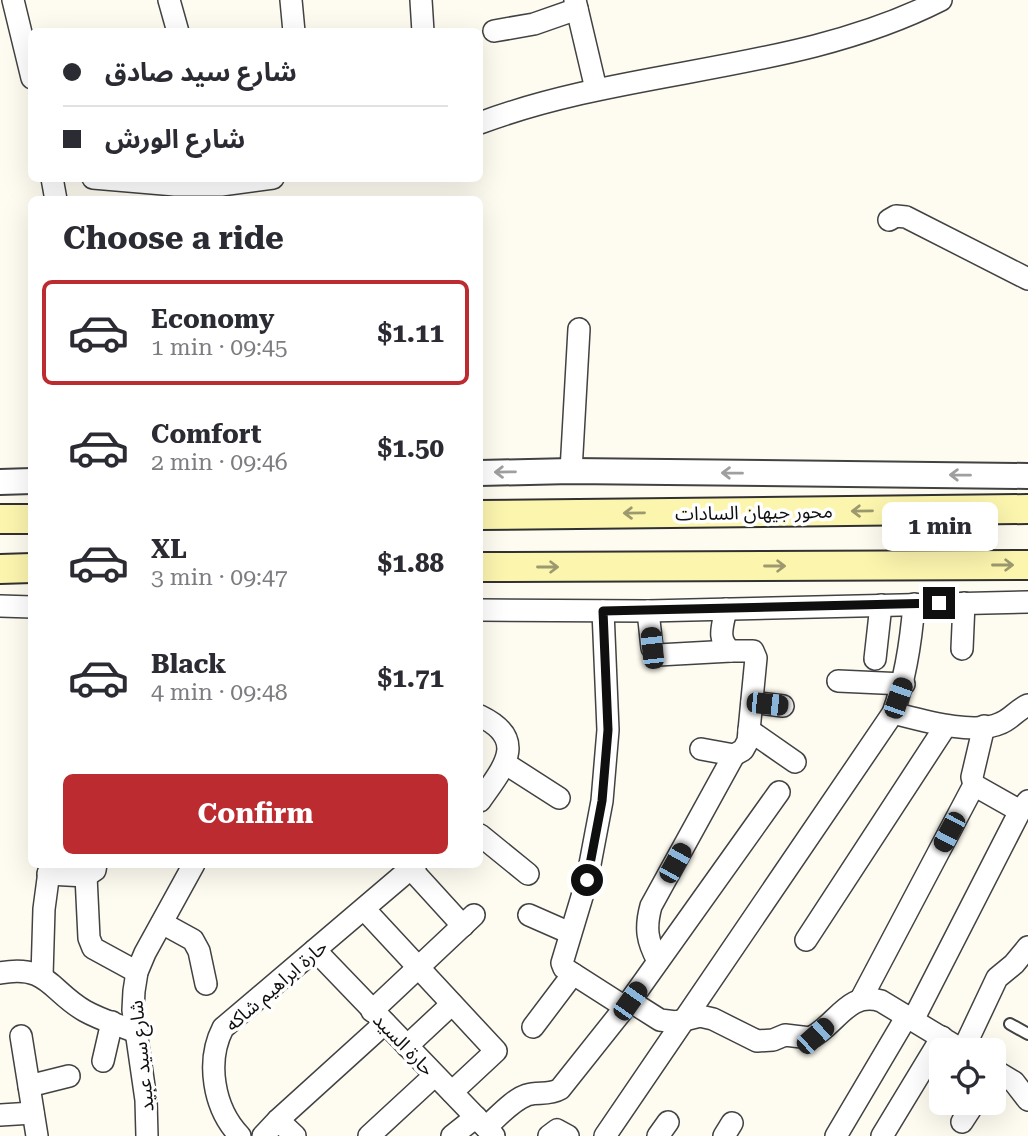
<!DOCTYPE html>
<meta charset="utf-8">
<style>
:root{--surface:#fff;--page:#f7f7f7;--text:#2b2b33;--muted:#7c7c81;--line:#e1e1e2;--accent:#bb2b30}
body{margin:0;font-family:"Roboto Serif","Noto Sans Arabic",serif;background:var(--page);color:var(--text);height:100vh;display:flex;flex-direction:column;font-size:26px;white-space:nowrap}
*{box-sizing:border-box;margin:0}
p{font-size:23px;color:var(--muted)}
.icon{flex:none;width:38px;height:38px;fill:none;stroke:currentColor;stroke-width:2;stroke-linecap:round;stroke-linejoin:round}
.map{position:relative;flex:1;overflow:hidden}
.sheet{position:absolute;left:28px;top:196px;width:455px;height:672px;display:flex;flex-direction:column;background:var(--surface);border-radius:10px;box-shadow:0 7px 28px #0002}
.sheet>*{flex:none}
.guide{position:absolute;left:28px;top:28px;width:455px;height:154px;border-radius:10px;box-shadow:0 7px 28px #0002;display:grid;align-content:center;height:154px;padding:0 35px;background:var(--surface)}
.fabs{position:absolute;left:929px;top:1038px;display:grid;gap:14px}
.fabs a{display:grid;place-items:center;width:77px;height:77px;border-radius:10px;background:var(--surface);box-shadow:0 7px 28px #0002;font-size:35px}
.end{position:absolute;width:32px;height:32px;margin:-16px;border:9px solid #0f0f0f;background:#fff;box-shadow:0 0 0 4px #fff}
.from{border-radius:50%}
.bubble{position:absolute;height:49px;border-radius:10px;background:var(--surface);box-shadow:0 7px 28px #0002;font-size:23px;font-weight:700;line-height:49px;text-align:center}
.car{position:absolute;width:21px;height:42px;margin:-21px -10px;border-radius:9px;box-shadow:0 0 5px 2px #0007;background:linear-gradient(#222 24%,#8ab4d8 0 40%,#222 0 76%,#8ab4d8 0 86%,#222 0)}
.guide b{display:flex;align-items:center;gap:24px;height:66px;font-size:26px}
.guide b+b{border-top:2px solid var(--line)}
.guide i{width:18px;height:18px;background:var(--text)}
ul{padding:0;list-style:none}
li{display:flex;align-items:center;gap:21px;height:105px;margin:0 14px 10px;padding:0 21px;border:4px solid transparent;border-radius:10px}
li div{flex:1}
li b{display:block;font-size:26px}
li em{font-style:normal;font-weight:700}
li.active{border-color:var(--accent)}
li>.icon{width:63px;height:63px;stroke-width:1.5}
h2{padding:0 35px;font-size:32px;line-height:84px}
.button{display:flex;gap:14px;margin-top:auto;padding:14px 35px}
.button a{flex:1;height:80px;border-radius:10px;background:var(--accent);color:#fff;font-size:28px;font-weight:700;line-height:80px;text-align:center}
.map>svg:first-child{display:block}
</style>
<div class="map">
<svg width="1028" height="1136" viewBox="0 0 1028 1136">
<rect width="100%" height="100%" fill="#fefcf1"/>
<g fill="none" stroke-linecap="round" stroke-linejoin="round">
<g stroke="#424242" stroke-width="14">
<path id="service" d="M1010,1024L1028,1034"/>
</g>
<g stroke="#424242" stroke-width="24">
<g id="minor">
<path d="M13,0L32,78"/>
<path d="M169,0L178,32"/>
<path d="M291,0L294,32"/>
<path d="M421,0L423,32"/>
<path d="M575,0L596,89"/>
<path d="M494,31L534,24L577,9"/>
<path d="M480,123C629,67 797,73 941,0"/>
<path d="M52,178L56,200"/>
<path d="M93,178L175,185H221L273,178"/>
<path d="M889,220L896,216L906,217L1028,279"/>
<path d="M571,471L579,329"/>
<path d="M0,606L32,607"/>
<path d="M480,610L648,611L1028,602"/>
<path d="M603,611L608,730L602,801L587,880L562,963L564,968L625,1007"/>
<path d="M648,611L652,648L658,655L731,651"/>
<path d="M962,649L964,603"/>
<path d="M875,659L881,605"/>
<path d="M838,681L904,684"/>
<path d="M752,702L783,706"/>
<path d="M893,713C921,720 974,736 1001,723C1011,719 1018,709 1028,705"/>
<path d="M480,716C530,740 502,769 480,801"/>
<path d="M984,726L972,777L974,785L1020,811"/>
<path d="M749,730L795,762"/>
<path d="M701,749L734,755L743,750L748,741L756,658L753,651H731C716,640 723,625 726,609"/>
<path d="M506,764L559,798"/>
<path d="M480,835L528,874"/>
<path d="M411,869L463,926"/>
<path d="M48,874L86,876L95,870L96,864"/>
<path d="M86,876L89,938L93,948L137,972"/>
<path d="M365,910L496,1051L452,1092"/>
<path d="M529,915L570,933"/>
<path d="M162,923L193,940L199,951L206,984"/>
<path d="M806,940L945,727"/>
<path d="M315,950L494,1136"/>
<path d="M658,961C647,941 645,928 651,906L734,755"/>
<path d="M0,973C48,964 50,991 85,1011C101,1020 119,1025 136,1032"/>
<path d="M42,976L44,909L50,864"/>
<path d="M861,999L974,785"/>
<path d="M630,1001L660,1020L676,1022L700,1016L713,1019L757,1041L773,1040L785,1035L810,1038C836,1026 848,990 881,1001L962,1050"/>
<path d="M372,1011L474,915"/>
<path d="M913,1020L1020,811L1028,801"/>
<path d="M533,1027L573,974"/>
<path d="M21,1036L37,1136"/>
<path d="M407,1046L452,1004"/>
<path d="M963,1050L997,978L1014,964L1028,947"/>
<path d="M103,1061L112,1022"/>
<path d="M994,1070L1014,1082L1028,1100"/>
<path d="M29,1086L69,1076"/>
<path d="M0,1115L33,1113"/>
<path d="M278,1120L295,1136"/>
<path d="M962,1122L975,1102"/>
<path d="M486,1127C498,1117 512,1100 527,1095C538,1091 548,1096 560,1089L630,1001L779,792"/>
<path d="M147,1136L146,1100L133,1010L134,991L137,972L145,953L194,864"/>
<path d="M240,1136C213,1108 206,1061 223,1028L416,864"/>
<path d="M263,1136L278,1120L385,1023"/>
<path d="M369,1136L434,1076"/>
<path d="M452,1136L476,1117"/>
<path d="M549,1136L557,1130L568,1136"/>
<path d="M605,1136L893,713C906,677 911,642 914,604"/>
<path d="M658,1136L668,1122"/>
<path d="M724,1136L732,1123"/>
<path d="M836,1136L907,1016"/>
<path d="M882,1136L942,1037"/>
</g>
</g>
<g stroke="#424242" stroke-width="28">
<g id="tertiary">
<path d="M480,473L571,471L1028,476"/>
<path d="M0,482L32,481"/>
</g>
</g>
<g stroke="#313131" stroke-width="32">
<g id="secondary">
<path d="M480,515L1028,509"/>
<path d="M0,519H32"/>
<path d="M480,567L1028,565"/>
<path d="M0,569L32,568"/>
</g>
</g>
<use href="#service" stroke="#fff" stroke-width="10"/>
<use href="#minor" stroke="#fff" stroke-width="21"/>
<use href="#tertiary" stroke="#fff" stroke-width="24"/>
<use href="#secondary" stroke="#fcf5ae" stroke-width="28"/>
</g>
<defs><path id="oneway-shaft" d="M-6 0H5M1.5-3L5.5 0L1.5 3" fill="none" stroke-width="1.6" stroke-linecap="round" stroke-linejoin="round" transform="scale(1.75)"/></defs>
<g stroke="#9f9f9f">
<use href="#oneway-shaft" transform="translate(505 472) rotate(179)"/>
<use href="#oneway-shaft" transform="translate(732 473) rotate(-179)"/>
<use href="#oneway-shaft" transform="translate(960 475) rotate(-179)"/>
</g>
<g stroke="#9d996e">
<use href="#oneway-shaft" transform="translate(862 511) rotate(179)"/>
<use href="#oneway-shaft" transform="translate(634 513) rotate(179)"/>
<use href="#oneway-shaft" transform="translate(1003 565)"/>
<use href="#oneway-shaft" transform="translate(775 566)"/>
<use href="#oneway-shaft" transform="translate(548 567)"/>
</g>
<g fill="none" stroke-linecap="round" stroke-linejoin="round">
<path stroke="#0f0f0f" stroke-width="9" d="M587,880L602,801L608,730L603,611L939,603"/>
</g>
<g text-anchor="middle" stroke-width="7" stroke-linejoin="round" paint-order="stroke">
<g font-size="19" fill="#0f0f0f" stroke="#fff">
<text transform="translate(754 512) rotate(-1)" y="7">محور جيهان السادات</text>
<text transform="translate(276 985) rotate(-41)" y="7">حارة ابراهيم شاكه</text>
<text transform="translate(404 1044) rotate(46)" y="7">حارة السيد</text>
<text transform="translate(141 1056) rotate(-96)" y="7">شارع سيد عبيد</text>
</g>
</g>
</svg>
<div class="fabs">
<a><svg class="icon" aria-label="locate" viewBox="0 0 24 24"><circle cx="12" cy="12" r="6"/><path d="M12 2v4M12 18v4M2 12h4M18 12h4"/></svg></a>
</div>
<i class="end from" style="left:587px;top:880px"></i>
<i class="end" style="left:939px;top:603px"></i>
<div class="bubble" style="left:882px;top:502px;width:116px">1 min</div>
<i class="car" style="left:652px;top:648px;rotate:354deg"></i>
<i class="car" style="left:898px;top:698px;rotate:19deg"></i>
<i class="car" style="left:767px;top:704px;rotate:96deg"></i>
<i class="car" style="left:949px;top:832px;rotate:208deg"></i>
<i class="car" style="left:675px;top:863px;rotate:29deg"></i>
<i class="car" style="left:630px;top:1001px;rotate:35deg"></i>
<i class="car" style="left:815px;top:1036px;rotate:48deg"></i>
<div class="guide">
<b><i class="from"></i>شارع سيد صادق</b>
<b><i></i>شارع الورش</b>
</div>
<section class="sheet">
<h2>Choose a ride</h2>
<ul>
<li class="active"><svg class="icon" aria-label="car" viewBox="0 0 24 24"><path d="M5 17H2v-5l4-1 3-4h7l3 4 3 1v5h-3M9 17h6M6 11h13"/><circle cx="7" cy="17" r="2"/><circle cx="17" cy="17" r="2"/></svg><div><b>Economy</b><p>1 min · 09:45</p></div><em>$1.11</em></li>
<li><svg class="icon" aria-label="car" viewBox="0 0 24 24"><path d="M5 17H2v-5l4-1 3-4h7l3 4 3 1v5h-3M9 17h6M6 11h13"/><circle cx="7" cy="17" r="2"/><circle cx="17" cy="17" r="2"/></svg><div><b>Comfort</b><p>2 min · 09:46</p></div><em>$1.50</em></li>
<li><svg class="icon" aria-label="car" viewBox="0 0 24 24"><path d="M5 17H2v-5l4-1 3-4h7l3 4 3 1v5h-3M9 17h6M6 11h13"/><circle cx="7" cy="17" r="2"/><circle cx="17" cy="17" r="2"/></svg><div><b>XL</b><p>3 min · 09:47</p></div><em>$1.88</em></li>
<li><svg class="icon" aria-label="car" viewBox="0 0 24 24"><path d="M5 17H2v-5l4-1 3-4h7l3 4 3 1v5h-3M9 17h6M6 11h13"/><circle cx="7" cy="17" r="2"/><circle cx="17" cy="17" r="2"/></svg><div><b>Black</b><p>4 min · 09:48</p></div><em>$1.71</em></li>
</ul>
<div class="button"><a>Confirm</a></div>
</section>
</div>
